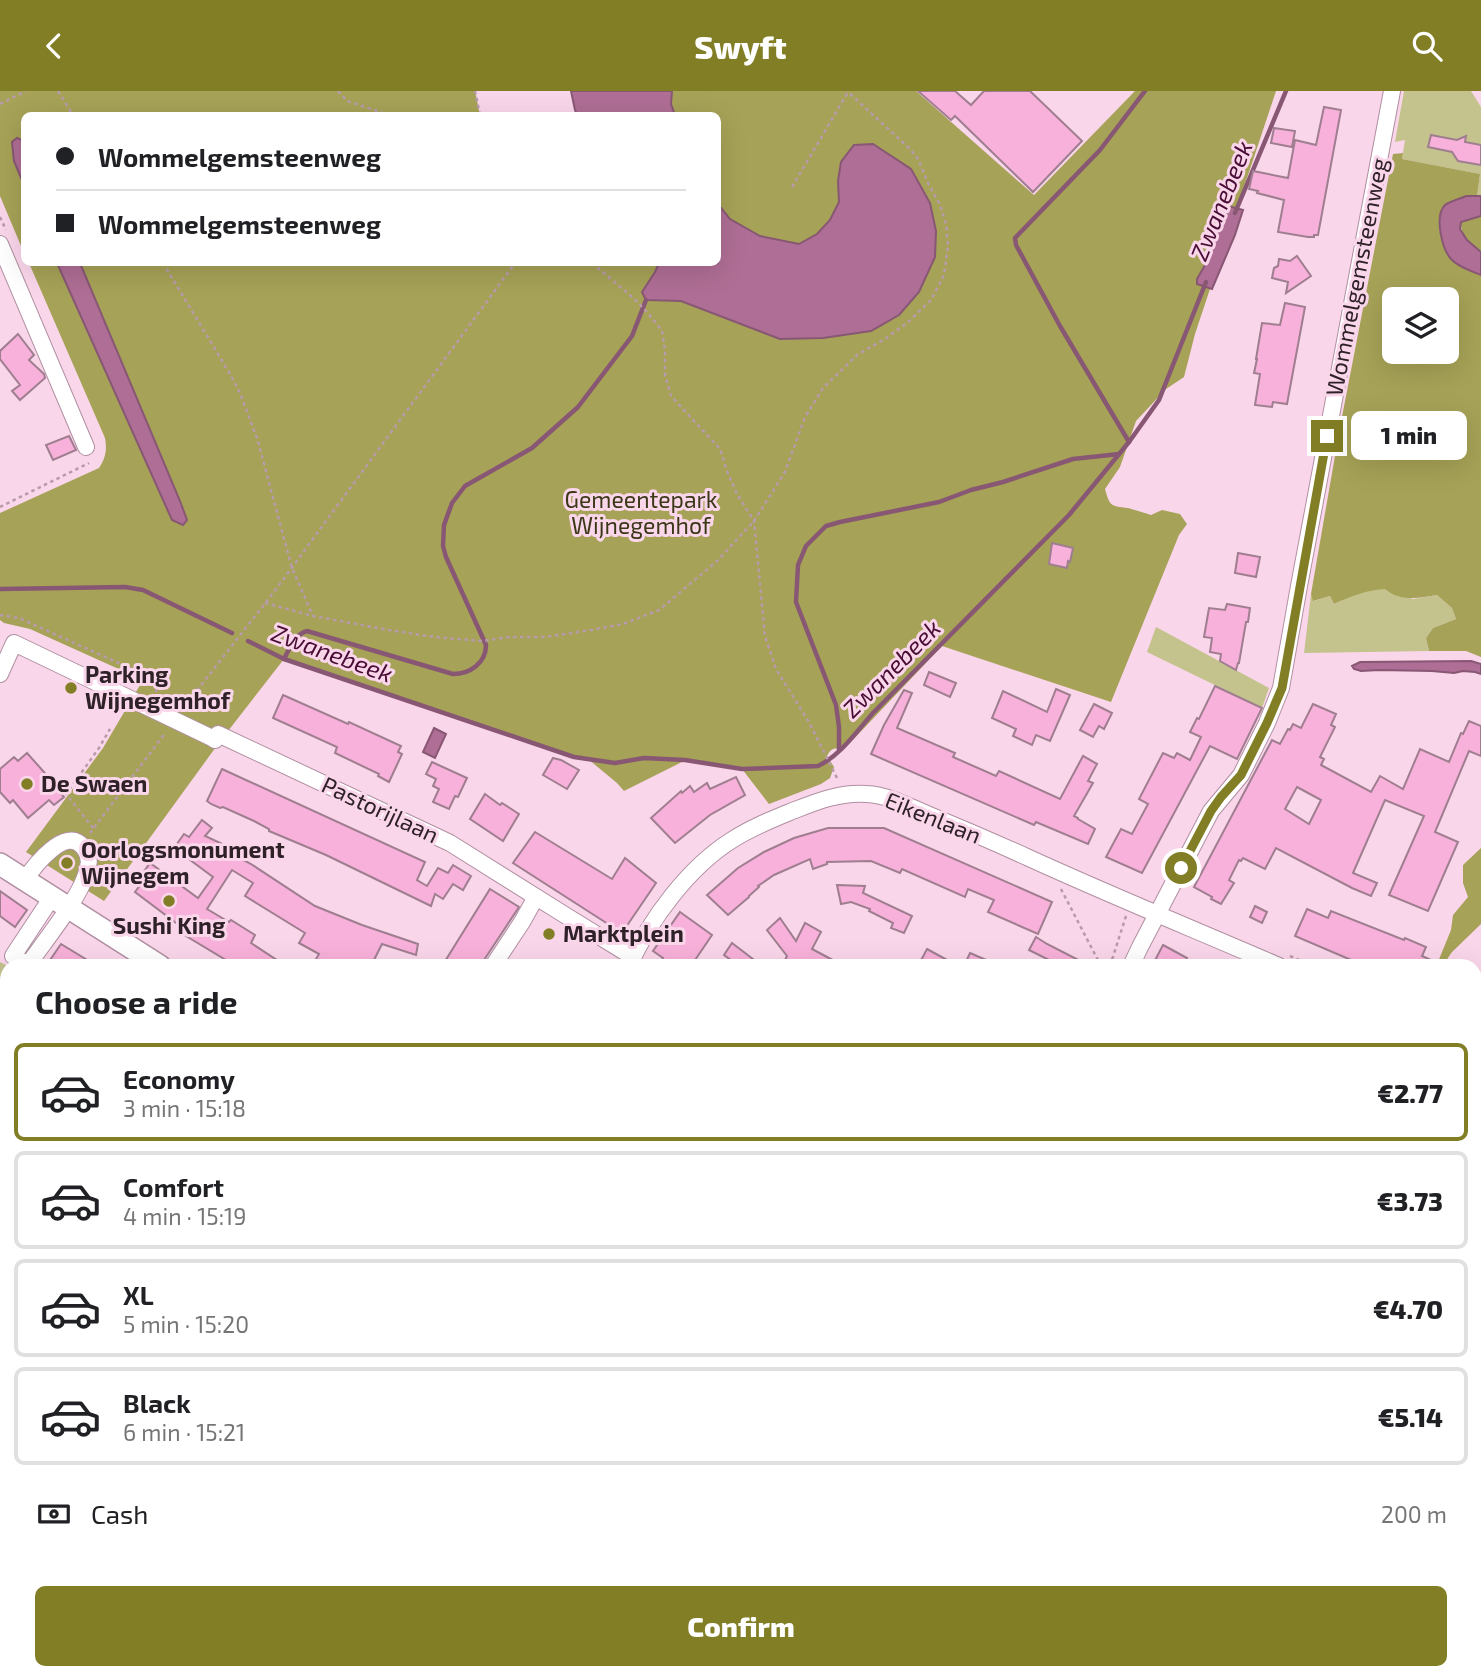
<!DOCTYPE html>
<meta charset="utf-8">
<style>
:root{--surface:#fff;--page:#f2f2f2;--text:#202124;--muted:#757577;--line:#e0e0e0;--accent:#827e25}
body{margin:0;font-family:"Exo 2",sans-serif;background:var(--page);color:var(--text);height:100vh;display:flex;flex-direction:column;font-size:26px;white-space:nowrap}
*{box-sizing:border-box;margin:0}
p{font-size:23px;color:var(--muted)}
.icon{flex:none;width:38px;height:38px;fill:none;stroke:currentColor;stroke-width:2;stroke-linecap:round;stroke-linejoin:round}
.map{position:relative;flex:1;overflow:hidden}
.side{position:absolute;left:0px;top:868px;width:1482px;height:721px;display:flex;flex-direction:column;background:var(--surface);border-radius:21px 21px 0 0;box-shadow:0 7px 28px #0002}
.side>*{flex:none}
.top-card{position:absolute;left:21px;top:21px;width:700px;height:154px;border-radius:10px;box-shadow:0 7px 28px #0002;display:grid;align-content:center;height:154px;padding:0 35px;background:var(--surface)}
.tools{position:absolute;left:1382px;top:196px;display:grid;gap:14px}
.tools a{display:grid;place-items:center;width:77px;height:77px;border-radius:10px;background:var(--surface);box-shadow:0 7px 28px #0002;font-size:35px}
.end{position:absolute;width:32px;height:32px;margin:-16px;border:9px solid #827e25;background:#fff;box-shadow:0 0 0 4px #fff}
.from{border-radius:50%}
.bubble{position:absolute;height:49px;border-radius:10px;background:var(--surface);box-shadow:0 7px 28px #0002;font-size:23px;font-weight:800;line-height:49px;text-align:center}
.top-card b{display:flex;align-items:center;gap:24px;height:66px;font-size:26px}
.top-card b+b{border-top:2px solid var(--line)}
.top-card i{width:18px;height:18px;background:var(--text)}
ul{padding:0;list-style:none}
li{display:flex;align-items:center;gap:21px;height:98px;margin:0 14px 10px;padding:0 21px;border:4px solid var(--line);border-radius:10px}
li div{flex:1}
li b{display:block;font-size:26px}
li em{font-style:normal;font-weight:800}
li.active{border-color:var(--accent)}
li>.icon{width:63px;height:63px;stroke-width:1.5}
h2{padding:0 35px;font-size:32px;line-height:84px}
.pay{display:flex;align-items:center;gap:18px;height:77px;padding:0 35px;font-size:26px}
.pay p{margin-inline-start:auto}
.primary-button{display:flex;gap:14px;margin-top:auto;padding:14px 35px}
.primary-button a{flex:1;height:80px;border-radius:10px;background:var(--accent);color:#fff;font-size:28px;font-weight:800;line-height:80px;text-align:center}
header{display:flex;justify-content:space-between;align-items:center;height:91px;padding:0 35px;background:var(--accent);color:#fff;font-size:32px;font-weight:800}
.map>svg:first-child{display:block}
</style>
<header><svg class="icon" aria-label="back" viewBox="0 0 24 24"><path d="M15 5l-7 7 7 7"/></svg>Swyft<svg class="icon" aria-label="search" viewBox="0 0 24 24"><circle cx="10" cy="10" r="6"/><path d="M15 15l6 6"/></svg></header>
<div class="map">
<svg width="1481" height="1589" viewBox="0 0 1481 1589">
<rect width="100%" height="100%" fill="#fad6ea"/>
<g fill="#c4c38d">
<path d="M1404,0H1471L1481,16V105H1477L1480,83L1402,68L1405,49L1395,51Z"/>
<path d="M1374,498H1386L1413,508L1437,504L1452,517L1456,528L1433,537L1426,547L1429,560L1304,562L1311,503L1314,510L1330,505L1334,513L1352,504Z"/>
<path d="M1156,536L1269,597L1262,617L1147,561Z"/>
<path d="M0,871L8,875L7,950L0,969Z"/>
<path d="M0,1034L7,1039V1091L0,1101Z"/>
</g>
<g fill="#a6a257" fill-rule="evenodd">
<path d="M0,0H475L480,24H24V162L0,105Z"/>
<path d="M672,0H916L1034,104L1135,0H1276L1195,243L1184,286L1166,298L1136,330L1120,376L1105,398C1110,416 1111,415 1128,417C1136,419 1144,422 1151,424L1162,419L1180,423L1187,433L1179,444L1111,611L942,555L849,653L843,658C834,657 831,657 827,665L834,676L830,687L821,693L769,713L742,678L686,669L624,700L617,692L588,668L574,666L284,568L221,649L104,810L26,761L103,657L143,589L30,538L4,532L0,529V422L99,377C106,366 107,359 105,347L29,172H659L655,181L642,201L646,209L681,210L780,248L823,247L871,240L899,224L919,201L838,90L839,111L830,129L817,143L799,153L760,145L730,128L718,113V24H675L671,13Z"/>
<path d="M1403,62L1402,68L1480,83L1477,105H1466L1445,121L1481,180V566L1466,560H1429L1426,547L1433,537L1456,528L1452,517L1437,504C1419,507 1400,511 1385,498C1367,499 1351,505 1334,513L1330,505L1313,510L1311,503L1340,336L1393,63ZM1395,208H1447V261H1395Z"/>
<path d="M1481,125V161C1470,155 1460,143 1461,131Z"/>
<path d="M1481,757V833L1452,861L1443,874L1438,871L1451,839L1453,824L1468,806L1463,792V774Z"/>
</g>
<g fill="#af6e95" stroke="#885774" stroke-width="2">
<path d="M571,0H672L671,13L675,24H577L575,19Z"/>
<path d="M17,47L24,50V94L14,70L12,51Z"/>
<path d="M873,53L911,78L930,112L936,140L935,166L919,201L899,224L871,240L823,247L780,248L681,210L646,209L642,201L655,181L659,172H718V113L730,128L760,145L799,153L817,143L830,129L839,111L838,90L841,71L854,54Z"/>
<path d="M1466,105H1481V125L1461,131L1460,138L1467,149L1481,161V184C1471,180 1458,176 1451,168C1442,158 1434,125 1445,114C1450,110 1460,108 1466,105Z"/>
<path d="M1224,114L1243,119L1235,144L1212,198L1197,193V188L1205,174Z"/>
<path d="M57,172H80L180,410L187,429L183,434L172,429Z"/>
<path d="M1471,570L1481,573V583L1475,581L1463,580L1454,582L1432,580L1379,579L1361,580L1354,578L1352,575L1360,571Z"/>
<path d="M434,637L446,643L435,667L423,661Z"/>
</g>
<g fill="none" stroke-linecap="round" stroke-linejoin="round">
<g stroke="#885774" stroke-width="4.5">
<path d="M1235,122L1286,0"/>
<path d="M1129,351L1060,235L1016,154L1015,147L1100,59L1145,0"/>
<path d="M0,498L125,496L143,499L232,542"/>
<path d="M248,550L284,568L574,666L615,672L644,667L685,669L742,678L818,675C840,665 857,640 873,622L1069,424L1129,351L1159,309L1206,191"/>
<path d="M284,568C290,557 295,543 307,540L453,583C470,583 486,572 486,554L446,466L443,455L444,434L452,412L465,395L532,357L578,316L632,245L646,209"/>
<path d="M839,659V636L836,614L796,511L798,474L806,455L826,435L840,431L939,411L971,399L1003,391L1073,368L1119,363"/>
</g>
</g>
<g fill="#f8b1da" stroke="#9f7e90" stroke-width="2" fill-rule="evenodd">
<path d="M918,0H955L971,14L984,0H1030L1082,50L1033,101L955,25L951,29Z"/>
<path d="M1324,16L1341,19L1318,144H1314V146H1308L1278,141L1284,109L1257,102L1258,100L1249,98L1253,80L1288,87L1295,49L1316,54Z"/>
<path d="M1274,37L1295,40L1292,56L1271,52Z"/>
<path d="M1431,44L1457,49L1466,45L1465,51L1481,54V74L1458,70L1452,61L1428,56Z"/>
<path d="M1297,165L1311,185L1286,202L1288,191L1272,187L1274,177L1278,175L1279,168L1290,170Z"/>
<path d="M1285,212L1305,216L1287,313L1273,311L1272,316L1255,314L1260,283L1254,282L1257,268H1256L1262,232L1280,234Z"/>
<path d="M18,243L34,264L29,269L44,283L45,287L20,309L12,300L20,294L0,268V260Z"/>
<path d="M69,345L76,359L53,369L46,354Z"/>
<path d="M1052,452L1073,457L1070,471L1068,470L1067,477L1049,473Z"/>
<path d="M1238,462L1260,466L1256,486L1235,482Z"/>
<path d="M1227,513L1250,517L1248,531H1246L1239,572H1238L1236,579L1220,570L1221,563L1210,561L1212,547L1204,546L1209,517L1225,519Z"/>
<path d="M929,581L956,592L950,606L924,594Z"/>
<path d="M1215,595L1262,617L1237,668L1210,655L1142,782L1106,766L1121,738L1132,743L1148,713L1139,708L1163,662L1174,667L1177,662L1190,669L1201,646L1190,641L1197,627L1199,628Z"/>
<path d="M1056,598L1070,604L1050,650L1036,644L1032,654L1013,645L1016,638L992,627L1003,600L1047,621Z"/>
<path d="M904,599L912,602L897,637L955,662L953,666L996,685L999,680L1060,708L1083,665L1097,673L1088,690L1093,692L1074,725L1078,727V728L1095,738L1088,753L1036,731L1034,734L871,663L884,634Z"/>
<path d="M283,604L348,633L349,631L401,655L398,661L402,663L389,691L378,685L379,683L335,662L337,656L273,627Z"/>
<path d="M1094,613L1112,622L1104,638L1099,635L1093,646L1080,639Z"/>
<path d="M1313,613L1336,623L1331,634L1335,636L1320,666L1324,668L1321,674L1371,701L1380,685L1403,698L1420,658L1449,671L1461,642L1463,643L1469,630L1481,635V665L1469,660L1435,741L1458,751L1428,820L1389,804L1424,725L1385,709L1353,782L1377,792L1371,805L1352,797L1276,757L1265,778L1243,767L1241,770L1239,769L1229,789L1234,792L1221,813L1211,808L1212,806L1194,796L1272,649L1280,653L1288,638L1290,639L1293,633L1301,637ZM1297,696L1321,709L1309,733L1285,718Z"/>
<path d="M27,662L60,699L59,700L64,706L54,714L49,709L28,727L13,709L10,712L0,701V678L14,666L18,670Z"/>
<path d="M553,667L561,669L579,679L567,698L543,684Z"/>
<path d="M432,671L467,687L458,706L455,705L449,718L433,711L439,698L433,695L436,688L426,683Z"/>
<path d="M222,678L425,771L417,789L427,795L438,777L448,782L453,774L471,785L463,799L453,793L443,808L435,803L431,815L326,764L269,740V738L254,730L223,716L220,717L211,713L207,710Z"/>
<path d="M736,686L745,704L710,724L675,752L651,727L681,700L682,702L690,695L694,701L707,692L710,698Z"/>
<path d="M485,703L500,714L502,712L519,723L503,750L470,728Z"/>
<path d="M202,729L212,737L205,745L231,757L229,761L251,773L315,815L362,834L418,853L416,864L382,853L371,875H312L319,863L299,852L305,842L245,805L253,792L232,779L207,818L229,831L231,829L255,844L251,852L286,875H236L181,842L184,838L135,801L141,793L137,790L150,772L198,807L213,786L174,757L184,743L189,746Z"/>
<path d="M828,737H884L1052,811L1038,843L988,821L994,809L968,798L965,806L902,778L900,782L871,770L827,771V773L813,778L810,768L774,784L758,795L759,796L749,805V806L728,824L707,804L738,777L764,761L794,747Z"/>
<path d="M535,741L612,788L625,767L656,792L622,842L513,772Z"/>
<path d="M837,794L865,795L863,802L912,825L904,842L891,837L893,832L869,820L870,818L851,811L841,813Z"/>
<path d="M490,798L519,816L484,869L483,875H442Z"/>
<path d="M0,800L27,819L15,836L0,825Z"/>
<path d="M1255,815L1267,821L1262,832L1250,826Z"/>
<path d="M1307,818L1328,827L1331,820L1404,849L1405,847L1426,856L1422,865L1444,875H1365L1295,845Z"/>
<path d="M680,821L712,844L691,875H659L663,867L653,860Z"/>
<path d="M780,827L796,850L805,832L821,841L812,858L844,875H782L787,865L767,839Z"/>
<path d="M1036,846L1047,853L1090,875H1061L1029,859Z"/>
<path d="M732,852L762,875H739L724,864Z"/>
<path d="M61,853L97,875H46Z"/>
<path d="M1163,854L1187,867L1183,875H1152Z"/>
<path d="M927,858L958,875H918Z"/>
<path d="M970,862L1000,875H964Z"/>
</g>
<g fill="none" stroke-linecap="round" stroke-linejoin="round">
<g stroke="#b08fa1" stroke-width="18">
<g id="minor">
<path d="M0,153L86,356"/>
<path d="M0,583L14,552L212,647L215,649L218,643L450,752L568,826L633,866"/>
<path d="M25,789C34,775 66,734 83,756C88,762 90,769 88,776C83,804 45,849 28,874L13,865L52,806"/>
<path d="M493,875L522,831L536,806"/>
<path d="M629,875C650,828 689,776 732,749C752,736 773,728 795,719C818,710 841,701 867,703C888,704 908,715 927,723C961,737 996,752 1029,767C1112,805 1196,839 1279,875"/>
<path d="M1131,875L1140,856L1211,720L1241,684L1267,632L1281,597L1299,495L1392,0"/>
<path d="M1475,959L1481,961"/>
<path d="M1475,1233L1481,1237"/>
<path d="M0,1341L7,1346"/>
<path d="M1475,1366L1481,1356"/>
<path d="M749,1582L754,1589"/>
<path d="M1059,1582L1069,1589"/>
<path d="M323,1589L328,1582"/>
<path d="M922,1589L926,1582"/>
<path d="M1326,1589L1330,1582"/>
</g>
</g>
<g stroke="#b08fa1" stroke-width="24">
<g id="major">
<path d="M0,773L160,875"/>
<path d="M995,1582L996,1589"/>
<path d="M1294,1582L1305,1589"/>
</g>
</g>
<g stroke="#b89bab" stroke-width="2.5" stroke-dasharray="3.5 3.5" stroke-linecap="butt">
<path d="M58,0L73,24"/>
<path d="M338,0L347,10L389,24"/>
<path d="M475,0L480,24"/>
<path d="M0,13L26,0"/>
<path d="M792,96L848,1"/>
<path d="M0,126L6,139"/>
<path d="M163,172L230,283L240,302L257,347L292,477L313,525"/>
<path d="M592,172L631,205L648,222L662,240L665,260V284L671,305L720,358L727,380L737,403L754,430L765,545L776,578L810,633L838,689"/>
<path d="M0,416L89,372"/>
<path d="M265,512L313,525L389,539L434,546L482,550L510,546H545L591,539L623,533L659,519L717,470L754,430L785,381L805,326L823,297L857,264L885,248L907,232L931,209L944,184L948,155L946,133L940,114L928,92L918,68L909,57L847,0"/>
<path d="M0,524L19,527L143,583C151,588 156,595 157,604"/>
<path d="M184,616L277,497L515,172"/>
<path d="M93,737L66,703L99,657L110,638"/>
<path d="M90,742L166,641"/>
<path d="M1061,798L1101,875"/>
<path d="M1290,865L1313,875"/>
<path d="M177,869L186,875"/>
<path d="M1110,875L1126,825"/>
<path d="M0,975L7,954"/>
<path d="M0,1026L7,1030"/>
<path d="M0,1052L7,1057"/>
<path d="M0,1084L7,1073"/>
<path d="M0,1106L7,1095"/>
<path d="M357,1582L366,1589"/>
</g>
<use href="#minor" stroke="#fff" stroke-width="16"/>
<use href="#major" stroke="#fff" stroke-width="21"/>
</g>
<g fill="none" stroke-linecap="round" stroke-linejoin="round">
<path stroke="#827e25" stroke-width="9" d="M1181,777L1211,720L1221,706L1241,684L1267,632L1282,597L1327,345"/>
</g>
<g fill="#827e25" stroke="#fad6ea" stroke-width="2.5">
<circle cx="71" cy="597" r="7"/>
<circle cx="27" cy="693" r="7"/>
<circle cx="67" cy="772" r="7"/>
<circle cx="169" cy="810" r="7"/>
<circle cx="549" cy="843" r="7"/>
</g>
<g text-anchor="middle" stroke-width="6" stroke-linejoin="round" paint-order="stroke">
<g font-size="23" fill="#2e2128" stroke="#fad6ea">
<text transform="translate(1357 186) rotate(-79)" y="8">Wommelgemsteenweg</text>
<text transform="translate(380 719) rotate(25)" y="8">Pastorijlaan</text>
<text transform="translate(933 727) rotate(22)" y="8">Eikenlaan</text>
</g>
<g font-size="23" fill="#3a3817" stroke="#fad6ea">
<text x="641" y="417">Gemeentepark<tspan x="641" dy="26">Wijnegemhof</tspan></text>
</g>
<g font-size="23" font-weight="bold" fill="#2e2128" stroke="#fad6ea" text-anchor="start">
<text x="85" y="592">Parking<tspan x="85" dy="26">Wijnegemhof</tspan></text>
<text x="41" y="701">De Swaen</text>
<text x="81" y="767">Oorlogsmonument<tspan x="81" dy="26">Wijnegem</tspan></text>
<text x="169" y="843" text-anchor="middle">Sushi King</text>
<text x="563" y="851">Marktplein</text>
</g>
<g font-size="24" font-style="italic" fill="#480c35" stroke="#fad6ea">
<text transform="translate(1222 110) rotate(-68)" y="8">Zwanebeek</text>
<text transform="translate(332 563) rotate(20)" y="8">Zwanebeek</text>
<text transform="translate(892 578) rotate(-45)" y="8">Zwanebeek</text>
</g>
</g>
</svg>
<div class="tools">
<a><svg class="icon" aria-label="layers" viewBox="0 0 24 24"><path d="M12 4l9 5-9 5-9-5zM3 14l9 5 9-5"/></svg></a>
</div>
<i class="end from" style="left:1181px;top:777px"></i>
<i class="end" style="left:1327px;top:345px"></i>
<div class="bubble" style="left:1351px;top:320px;width:116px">1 min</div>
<div class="top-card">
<b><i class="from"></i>Wommelgemsteenweg</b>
<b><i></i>Wommelgemsteenweg</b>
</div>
<section class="side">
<h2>Choose a ride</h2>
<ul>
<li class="active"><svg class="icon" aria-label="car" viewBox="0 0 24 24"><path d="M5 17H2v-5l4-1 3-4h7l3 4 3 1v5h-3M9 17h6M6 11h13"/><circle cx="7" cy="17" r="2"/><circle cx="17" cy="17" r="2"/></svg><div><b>Economy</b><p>3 min · 15:18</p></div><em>€2.77</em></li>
<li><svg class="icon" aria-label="car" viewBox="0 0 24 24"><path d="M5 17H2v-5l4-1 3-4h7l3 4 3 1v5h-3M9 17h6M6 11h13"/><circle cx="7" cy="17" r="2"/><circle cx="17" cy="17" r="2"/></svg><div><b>Comfort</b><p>4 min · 15:19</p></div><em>€3.73</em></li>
<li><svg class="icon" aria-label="car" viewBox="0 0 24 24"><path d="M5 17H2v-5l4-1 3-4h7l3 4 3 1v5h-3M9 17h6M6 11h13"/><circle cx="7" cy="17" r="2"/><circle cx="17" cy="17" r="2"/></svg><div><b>XL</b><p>5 min · 15:20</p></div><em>€4.70</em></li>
<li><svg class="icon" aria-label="car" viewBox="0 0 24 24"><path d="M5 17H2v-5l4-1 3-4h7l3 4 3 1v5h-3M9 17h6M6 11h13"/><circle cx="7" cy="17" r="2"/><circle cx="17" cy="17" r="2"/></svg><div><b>Black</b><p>6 min · 15:21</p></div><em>€5.14</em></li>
</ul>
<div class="pay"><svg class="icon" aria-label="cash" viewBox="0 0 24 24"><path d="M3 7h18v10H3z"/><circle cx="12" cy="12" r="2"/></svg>Cash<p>200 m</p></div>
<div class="primary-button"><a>Confirm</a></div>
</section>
</div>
